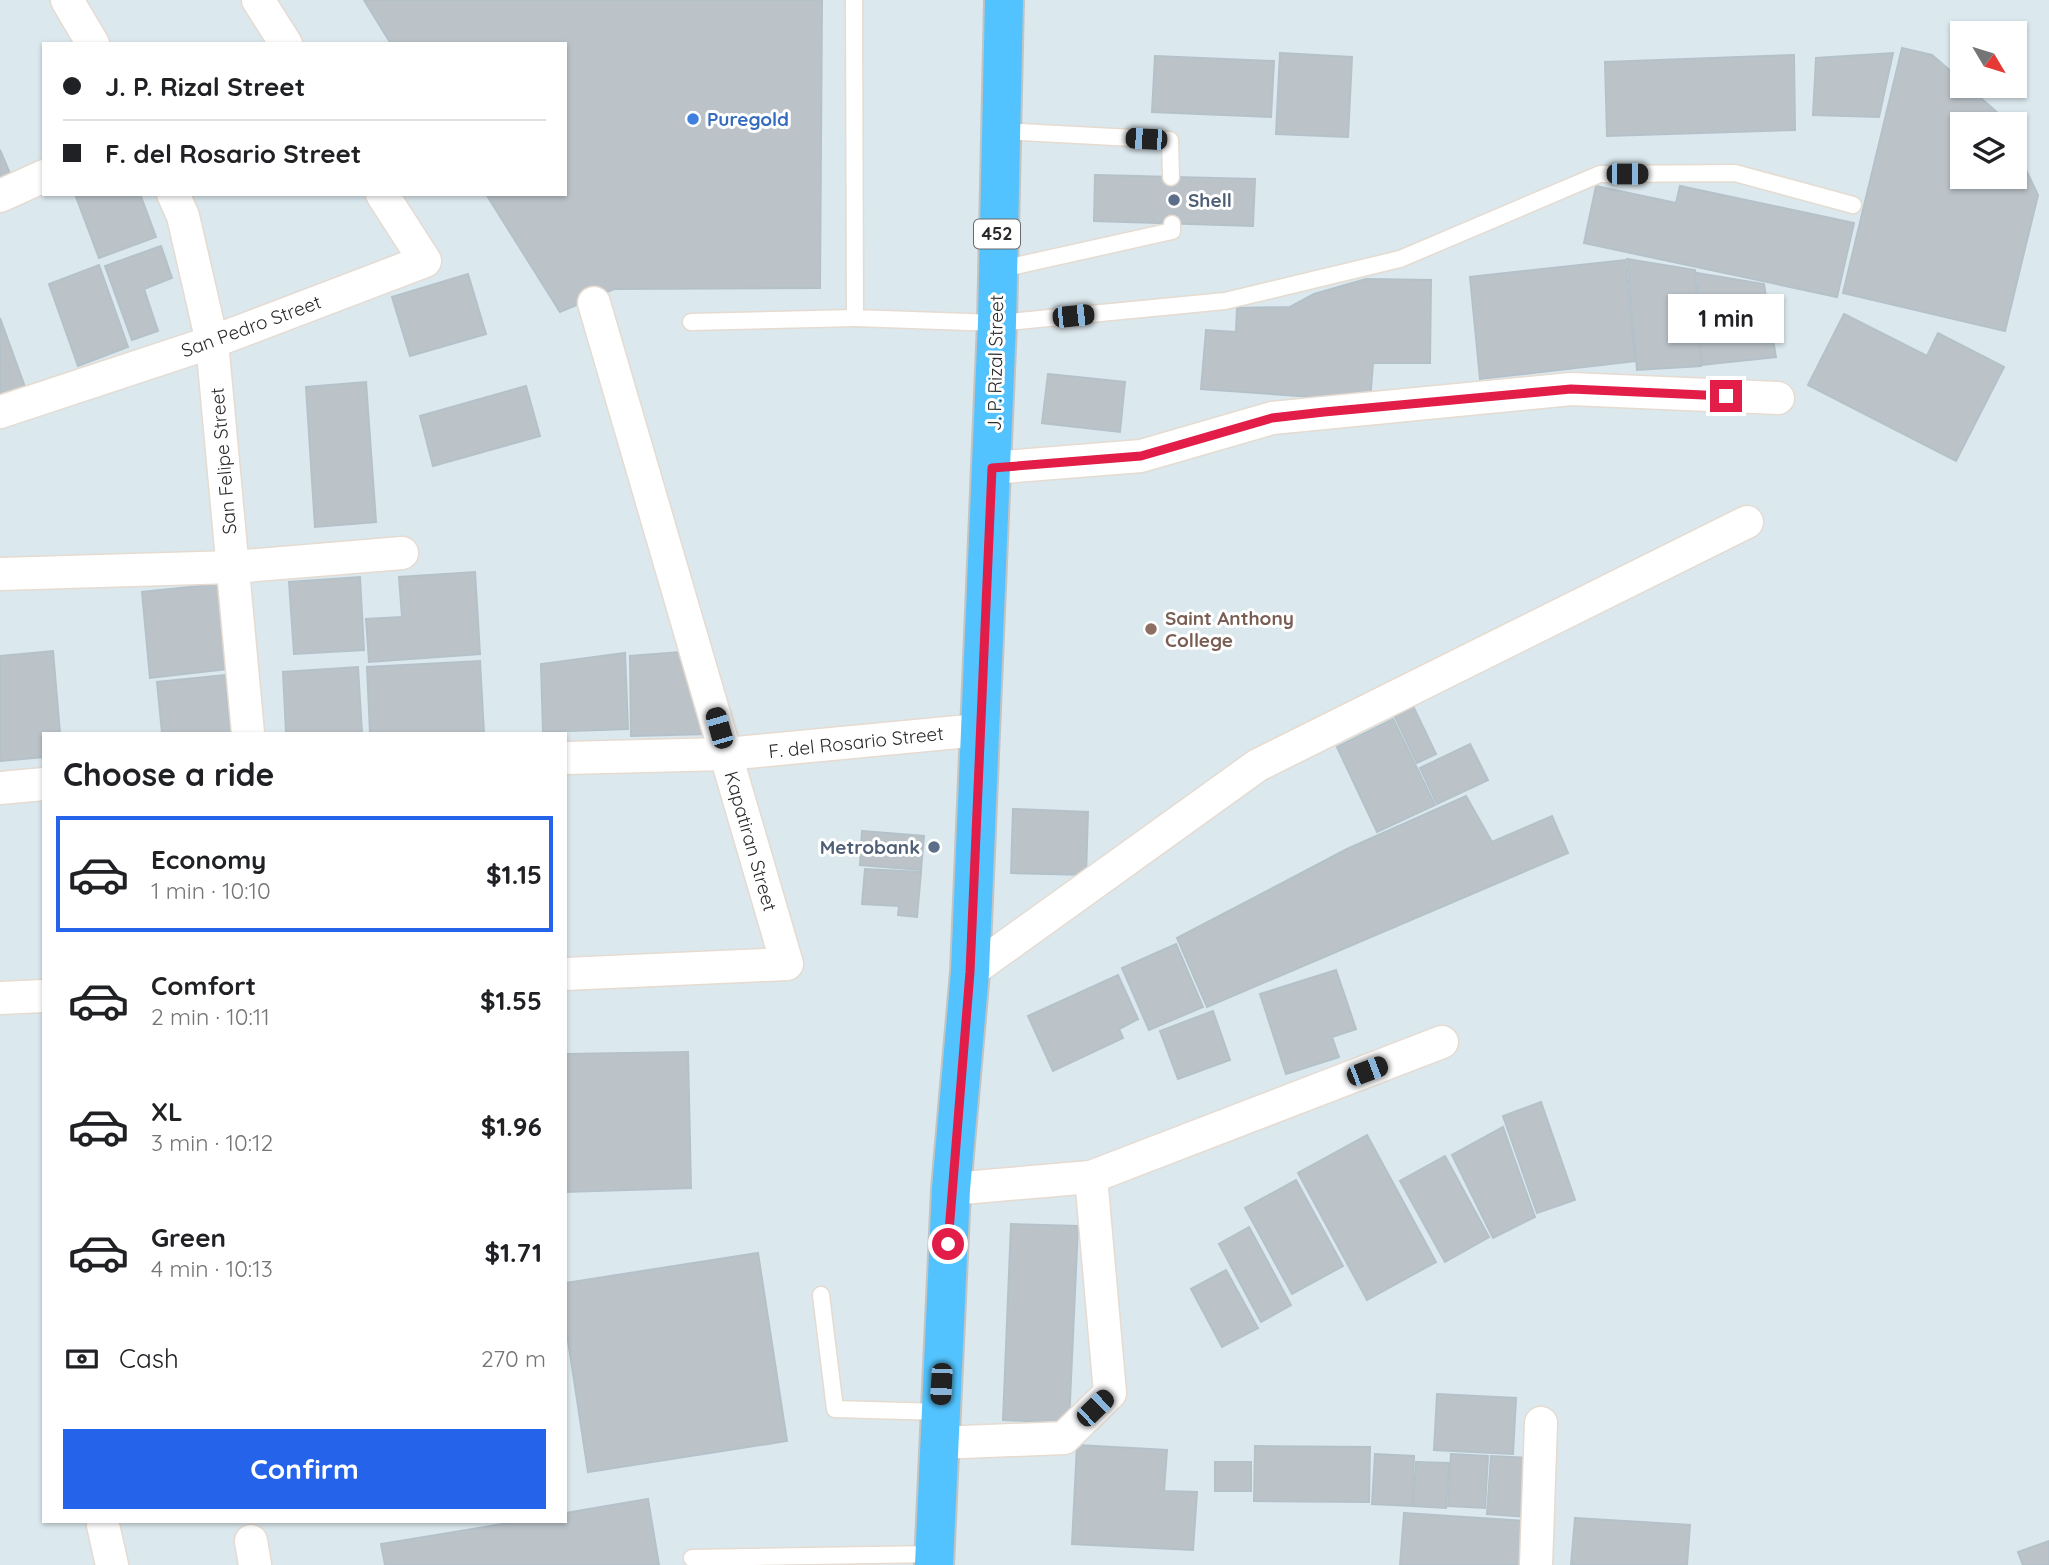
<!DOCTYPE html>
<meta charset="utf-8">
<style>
:root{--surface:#fff;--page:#f2f2f2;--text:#202124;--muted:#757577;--line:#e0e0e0;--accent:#2563eb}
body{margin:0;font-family:Quicksand,sans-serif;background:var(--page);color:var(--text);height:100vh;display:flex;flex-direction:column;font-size:26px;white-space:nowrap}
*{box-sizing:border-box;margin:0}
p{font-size:23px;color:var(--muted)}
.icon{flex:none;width:38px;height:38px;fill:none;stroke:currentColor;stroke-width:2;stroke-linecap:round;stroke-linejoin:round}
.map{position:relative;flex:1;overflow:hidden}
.drawer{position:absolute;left:42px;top:732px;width:525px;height:791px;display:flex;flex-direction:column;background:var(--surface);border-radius:0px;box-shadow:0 2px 5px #0004}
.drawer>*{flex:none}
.top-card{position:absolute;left:42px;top:42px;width:525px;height:154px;border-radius:0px;box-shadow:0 2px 5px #0004;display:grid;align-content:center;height:154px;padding:0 21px;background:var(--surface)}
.needle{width:46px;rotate:128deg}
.buttons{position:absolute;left:1950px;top:21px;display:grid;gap:14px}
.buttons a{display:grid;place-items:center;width:77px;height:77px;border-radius:0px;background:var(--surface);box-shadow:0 2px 5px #0004;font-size:35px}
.end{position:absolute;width:32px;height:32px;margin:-16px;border:9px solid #e11d48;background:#fff;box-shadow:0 0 0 4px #fff}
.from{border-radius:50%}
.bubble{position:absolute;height:49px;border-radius:0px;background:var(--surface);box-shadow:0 2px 5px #0004;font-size:23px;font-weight:800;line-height:49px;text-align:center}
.car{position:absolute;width:21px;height:42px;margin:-21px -10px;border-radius:9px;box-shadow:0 0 5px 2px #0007;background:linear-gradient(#222 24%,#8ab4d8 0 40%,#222 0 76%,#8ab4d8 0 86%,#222 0)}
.top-card b{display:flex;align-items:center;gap:24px;height:66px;font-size:26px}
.top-card b+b{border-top:2px solid var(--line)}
.top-card i{width:18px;height:18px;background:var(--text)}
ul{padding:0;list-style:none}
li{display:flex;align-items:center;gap:21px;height:116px;margin:0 14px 10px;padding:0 7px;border:4px solid transparent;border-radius:0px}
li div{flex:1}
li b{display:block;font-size:26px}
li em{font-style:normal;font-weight:800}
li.active{border-color:var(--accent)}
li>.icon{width:63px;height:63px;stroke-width:1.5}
h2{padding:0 21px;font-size:32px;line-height:84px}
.pay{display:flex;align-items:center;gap:18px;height:77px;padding:0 21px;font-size:26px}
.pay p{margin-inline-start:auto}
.cta{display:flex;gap:14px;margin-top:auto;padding:14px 21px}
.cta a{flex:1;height:80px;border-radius:0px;background:var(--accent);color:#fff;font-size:28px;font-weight:800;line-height:80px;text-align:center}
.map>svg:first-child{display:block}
</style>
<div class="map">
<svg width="2049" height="1565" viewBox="0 0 2049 1565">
<rect width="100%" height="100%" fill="#dbe8ee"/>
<g fill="#bbc3c9" stroke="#b4c1c9" stroke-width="2">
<path d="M364,0H822L820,288L614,289L560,312L486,194H565V44H391Z"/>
<path d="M1902,48L1932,55L1962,81V86H1967L2000,115L2005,124H1962V177H2014V145L2038,195L2005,331L1843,293Z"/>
<path d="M1280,53L1352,57L1348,137L1276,134Z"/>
<path d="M1893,53L1879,117L1813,115L1816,58Z"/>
<path d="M1794,55L1795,130L1607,136L1605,62Z"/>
<path d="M1155,56L1274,61L1271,117L1152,112Z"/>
<path d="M0,150L14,183L0,189Z"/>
<path d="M1095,175L1255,179L1253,226L1094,221Z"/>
<path d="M1596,186L1676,203L1680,186L1854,223L1837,297L1584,243Z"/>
<path d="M75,194H140L156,237L99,258Z"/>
<path d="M161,246L172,278L144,289L158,331L132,340L105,266Z"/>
<path d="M1627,259L1695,270L1701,366L1637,370Z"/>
<path d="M1625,260L1635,361L1480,379L1470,277Z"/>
<path d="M99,265L128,347L78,366L49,284Z"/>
<path d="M1697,273L1764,284L1776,357L1702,365Z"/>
<path d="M468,274L486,334L410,356L392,297Z"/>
<path d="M1366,279L1431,280L1430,363H1373L1370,401L1201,389L1206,330L1236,332L1237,308L1290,307L1314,294Z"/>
<path d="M1844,314L1927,356L1938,333L2004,367L1956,461L1808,385Z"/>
<path d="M0,318L26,390L0,399Z"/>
<path d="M1048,374L1125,382L1120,432L1042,423Z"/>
<path d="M366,382L376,522L315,527L306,387Z"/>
<path d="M526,386L540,436L433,466L420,416Z"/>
<path d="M475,572L480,654L369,662L366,619L402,617L399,577Z"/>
<path d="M360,577L364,650L294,654L289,582Z"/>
<path d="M219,584L227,669L150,678L142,592Z"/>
<path d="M53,651L60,733H44V757L0,761V656Z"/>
<path d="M693,651L710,734L631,736L630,656Z"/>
<path d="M625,653L628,729L543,732L541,664Z"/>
<path d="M480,661L484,733H370L367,667Z"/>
<path d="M358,667L362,733H286L283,672Z"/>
<path d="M225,675L230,733H162L157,682Z"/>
<path d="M1413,706L1436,754L1417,763L1394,715Z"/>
<path d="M1393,719L1435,805L1377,832L1337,747Z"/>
<path d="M1470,744L1488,780L1437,804L1420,768Z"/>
<path d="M1466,796L1492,842L1552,816L1568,853L1207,1007L1177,938L1347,849Z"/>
<path d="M1013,809L1088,812L1086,875L1011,873Z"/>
<path d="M862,831L924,836L921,870L860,865Z"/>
<path d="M865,869L921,872L917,917L898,915L899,906L862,904Z"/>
<path d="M1176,944L1203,1007L1149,1030L1122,968Z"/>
<path d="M1336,970L1356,1029L1332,1037L1339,1057L1286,1074L1260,994Z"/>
<path d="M1118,975L1138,1019L1119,1029L1123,1038L1053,1071L1028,1016Z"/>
<path d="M1213,1011L1230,1060L1178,1079L1160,1031Z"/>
<path d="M688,1052L691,1188L565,1192V1054Z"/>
<path d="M1541,1102L1575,1200L1537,1213L1503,1116Z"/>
<path d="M1503,1127L1535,1217L1493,1238L1452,1155Z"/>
<path d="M1367,1135L1436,1262L1367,1300L1298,1173Z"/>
<path d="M1445,1156L1489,1237L1445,1262L1400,1181Z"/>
<path d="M1296,1180L1343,1266L1292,1294L1245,1208Z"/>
<path d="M1011,1224L1078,1226L1069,1423L1003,1420Z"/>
<path d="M1249,1227L1291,1305L1261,1322L1219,1244Z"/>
<path d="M758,1253L787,1441L588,1472L565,1321V1283Z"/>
<path d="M1226,1270L1258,1328L1222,1347L1191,1289Z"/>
<path d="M1437,1394L1516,1398L1513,1454L1434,1450Z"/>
<path d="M1077,1445L1167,1450L1164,1491L1197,1492L1193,1550L1072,1544Z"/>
<path d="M1255,1446L1370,1447L1369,1502L1254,1501Z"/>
<path d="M1375,1454L1414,1456L1412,1506L1372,1504Z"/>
<path d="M1451,1454L1488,1456L1485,1508L1448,1506Z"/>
<path d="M1491,1456L1533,1458L1530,1517L1487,1514Z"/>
<rect x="1215" y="1462" width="36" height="29"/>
<path d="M1416,1462L1449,1463L1446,1508L1413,1506Z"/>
<path d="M648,1499L659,1565H385L381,1544L521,1521H565V1513Z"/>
<path d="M1404,1513L1526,1521L1523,1565H1400Z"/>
<path d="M1575,1518L1690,1525L1687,1565H1571Z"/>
<path d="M2049,1541V1565H2023L2018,1552Z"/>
</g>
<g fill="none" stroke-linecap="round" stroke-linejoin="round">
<g stroke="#e5dbd0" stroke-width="19">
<g id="service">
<path d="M854,0L855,318L997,323L1225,301L1400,259L1600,174L1735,173L1853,205"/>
<path d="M1000,131L1170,140L1171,177"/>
<path d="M997,270L1172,231V224"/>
<path d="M691,322L855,318"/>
<path d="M821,1295L835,1409L940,1412"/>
<path d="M692,1558L935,1554"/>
</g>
</g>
<g stroke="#e5dbd0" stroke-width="35">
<g id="minor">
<path d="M67,0L93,44"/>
<path d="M258,0L286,44"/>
<path d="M173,194L183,216L212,342L248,733"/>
<path d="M0,196L44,176"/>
<path d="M0,412L212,342L425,261L382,194"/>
<path d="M992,468L1141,456L1272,418L1571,389L1778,398"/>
<path d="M0,574L233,567L402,553"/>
<path d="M565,758L726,754L979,730"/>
<path d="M0,788L44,784"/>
<path d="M970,972L1258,765L1747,522"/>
<path d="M565,974L787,964L594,303"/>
<path d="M0,998L44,996"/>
<path d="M951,1189L1091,1177L1442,1042"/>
<path d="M938,1443L1064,1438L1110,1393L1091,1177"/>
<path d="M103,1525L112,1565"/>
<path d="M251,1541L255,1565"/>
<path d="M1536,1565L1541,1423"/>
</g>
</g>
<g stroke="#c3c3c3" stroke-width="42">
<path id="trunk" d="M934,1565L951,1189L970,972L997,323L1004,0"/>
</g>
<use href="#service" stroke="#fff" stroke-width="16"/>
<use href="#minor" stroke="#fff" stroke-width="32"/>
<use href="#trunk" stroke="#52c3fe" stroke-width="38"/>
</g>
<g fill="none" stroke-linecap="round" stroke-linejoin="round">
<path stroke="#e11d48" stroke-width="9" d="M948,1244L970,972L992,468L1141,456L1272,418L1324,412L1571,389L1726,396"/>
</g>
<circle fill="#3f7fe0" stroke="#fff" stroke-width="2.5" cx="693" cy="119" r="7"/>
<g fill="#5c6f8a" stroke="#fff" stroke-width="2.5">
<circle cx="1174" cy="200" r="7"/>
<circle cx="934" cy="847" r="7"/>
</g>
<circle fill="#8d6e63" stroke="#fff" stroke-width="2.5" cx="1151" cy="629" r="7"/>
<g text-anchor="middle" stroke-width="6" stroke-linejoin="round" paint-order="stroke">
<rect fill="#fff" stroke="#6a6a6a" stroke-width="2" x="974" y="219.5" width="46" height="29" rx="5"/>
<g font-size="18" font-weight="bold" fill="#2a2a2a">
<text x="997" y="240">452</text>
</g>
<g font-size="19" font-weight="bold" fill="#366cbe" stroke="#fff" text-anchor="start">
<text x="707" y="126">Puregold</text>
</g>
<g font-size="19" font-weight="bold" fill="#4e5e75" stroke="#fff" text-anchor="start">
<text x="1188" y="207">Shell</text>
<text x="920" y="854" text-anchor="end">Metrobank</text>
</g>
<g font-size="19" fill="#2a2a2a" stroke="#fff">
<text transform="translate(251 326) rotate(-20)" y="7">San Pedro Street</text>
<text transform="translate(995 363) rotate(-89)" y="7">J. P. Rizal Street</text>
<text transform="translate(223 461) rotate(-95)" y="7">San Felipe Street</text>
<text transform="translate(856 742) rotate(-6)" y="7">F. del Rosario Street</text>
<text transform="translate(751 841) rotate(74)" y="7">Kapatiran Street</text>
</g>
<g font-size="19" font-weight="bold" fill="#785e54" stroke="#fff" text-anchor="start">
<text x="1165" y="625">Saint Anthony<tspan x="1165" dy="22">College</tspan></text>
</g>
</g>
</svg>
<div class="buttons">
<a><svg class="needle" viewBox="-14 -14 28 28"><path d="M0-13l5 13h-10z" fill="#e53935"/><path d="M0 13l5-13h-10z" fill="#757577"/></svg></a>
<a><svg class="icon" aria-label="layers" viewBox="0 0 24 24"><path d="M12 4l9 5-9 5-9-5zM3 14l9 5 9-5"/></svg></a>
</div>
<i class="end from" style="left:948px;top:1244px"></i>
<i class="end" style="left:1726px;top:396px"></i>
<div class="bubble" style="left:1668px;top:294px;width:116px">1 min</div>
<i class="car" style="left:1146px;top:139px;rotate:273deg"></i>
<i class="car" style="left:1627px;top:174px;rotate:90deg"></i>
<i class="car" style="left:1073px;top:316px;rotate:84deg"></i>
<i class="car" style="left:719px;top:728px;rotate:344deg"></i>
<i class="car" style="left:1367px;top:1071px;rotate:69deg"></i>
<i class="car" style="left:941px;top:1384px;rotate:183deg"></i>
<i class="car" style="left:1095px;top:1408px;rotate:46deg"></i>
<div class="top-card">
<b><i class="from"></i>J. P. Rizal Street</b>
<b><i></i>F. del Rosario Street</b>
</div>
<section class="drawer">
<h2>Choose a ride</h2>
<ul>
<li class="active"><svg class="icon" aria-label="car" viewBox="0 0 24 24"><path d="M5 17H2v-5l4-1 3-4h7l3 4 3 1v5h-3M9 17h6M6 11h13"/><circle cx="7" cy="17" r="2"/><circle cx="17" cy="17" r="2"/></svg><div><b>Economy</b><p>1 min · 10:10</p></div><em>$1.15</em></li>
<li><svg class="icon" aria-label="car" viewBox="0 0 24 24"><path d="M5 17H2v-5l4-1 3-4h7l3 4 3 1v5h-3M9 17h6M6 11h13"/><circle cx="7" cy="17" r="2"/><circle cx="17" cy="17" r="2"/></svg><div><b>Comfort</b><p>2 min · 10:11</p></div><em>$1.55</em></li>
<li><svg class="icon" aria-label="car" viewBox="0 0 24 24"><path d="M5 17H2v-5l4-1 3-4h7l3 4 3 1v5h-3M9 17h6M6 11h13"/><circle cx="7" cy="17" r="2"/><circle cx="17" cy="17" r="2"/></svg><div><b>XL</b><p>3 min · 10:12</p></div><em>$1.96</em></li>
<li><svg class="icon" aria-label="car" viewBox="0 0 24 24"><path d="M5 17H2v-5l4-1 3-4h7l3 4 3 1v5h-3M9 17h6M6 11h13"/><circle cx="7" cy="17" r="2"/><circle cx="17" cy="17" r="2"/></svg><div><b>Green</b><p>4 min · 10:13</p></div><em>$1.71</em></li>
</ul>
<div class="pay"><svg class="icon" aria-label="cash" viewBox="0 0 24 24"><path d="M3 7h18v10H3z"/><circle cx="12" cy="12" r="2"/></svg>Cash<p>270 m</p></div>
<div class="cta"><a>Confirm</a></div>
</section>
</div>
